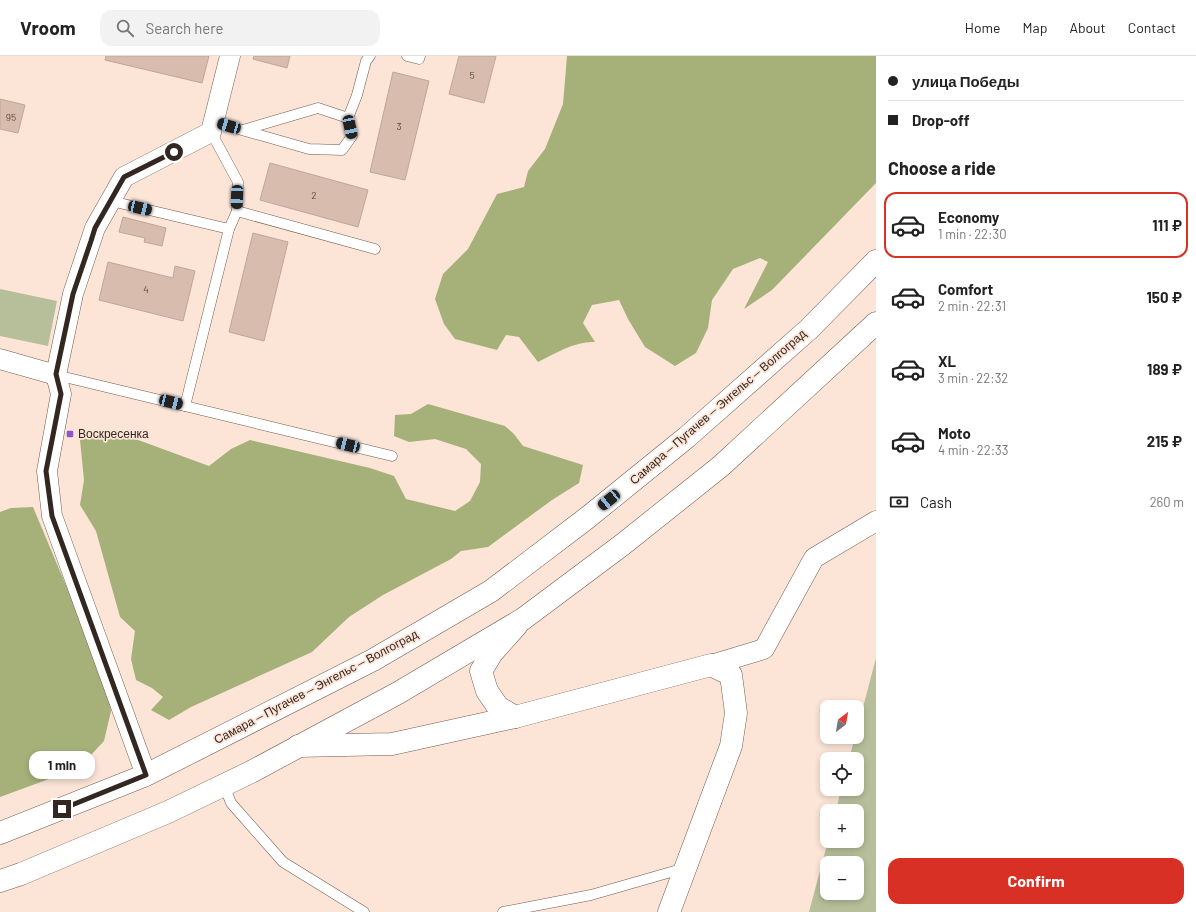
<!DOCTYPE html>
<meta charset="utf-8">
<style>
:root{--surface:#fff;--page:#f2f2f2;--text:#222;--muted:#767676;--line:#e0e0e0;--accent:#d93025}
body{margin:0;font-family:Barlow,sans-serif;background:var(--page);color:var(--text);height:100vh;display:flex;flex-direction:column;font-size:15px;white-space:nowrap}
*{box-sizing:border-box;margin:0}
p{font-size:13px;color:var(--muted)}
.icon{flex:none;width:22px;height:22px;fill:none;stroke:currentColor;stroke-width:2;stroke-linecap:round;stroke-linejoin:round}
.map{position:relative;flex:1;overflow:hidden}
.sheet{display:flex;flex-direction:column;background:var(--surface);width:320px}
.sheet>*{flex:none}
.hud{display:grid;align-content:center;height:88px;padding:0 12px;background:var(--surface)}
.needle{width:26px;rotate:31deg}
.tools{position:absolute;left:820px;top:644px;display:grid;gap:8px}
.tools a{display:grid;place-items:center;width:44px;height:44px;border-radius:8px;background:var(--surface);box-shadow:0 2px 6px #0003;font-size:20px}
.end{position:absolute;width:18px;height:18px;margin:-9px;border:5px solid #322721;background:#fff;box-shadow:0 0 0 2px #fff}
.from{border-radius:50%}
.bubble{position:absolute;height:28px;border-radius:12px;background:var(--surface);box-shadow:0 2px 6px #0003;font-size:13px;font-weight:700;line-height:28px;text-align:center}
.car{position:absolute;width:12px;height:24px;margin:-12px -6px;border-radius:5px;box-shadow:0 0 3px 1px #0007;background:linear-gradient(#222 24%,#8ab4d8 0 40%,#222 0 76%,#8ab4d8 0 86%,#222 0)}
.hud b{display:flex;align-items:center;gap:14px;height:38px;font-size:15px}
.hud b+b{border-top:1px solid var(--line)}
.hud i{width:10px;height:10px;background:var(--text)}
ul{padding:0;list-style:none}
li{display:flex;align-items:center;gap:12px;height:66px;margin:0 8px 6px;padding:0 4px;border:2px solid transparent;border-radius:12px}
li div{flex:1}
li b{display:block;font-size:15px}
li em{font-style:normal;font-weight:700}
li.current{border-color:var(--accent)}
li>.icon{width:36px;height:36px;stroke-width:1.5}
h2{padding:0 12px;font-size:18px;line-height:48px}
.pay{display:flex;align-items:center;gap:10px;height:44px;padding:0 12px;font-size:15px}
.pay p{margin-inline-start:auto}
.cta{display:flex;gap:8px;margin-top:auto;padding:8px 12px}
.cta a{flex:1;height:46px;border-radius:12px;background:var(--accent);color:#fff;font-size:16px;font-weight:700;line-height:46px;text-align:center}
header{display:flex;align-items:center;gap:24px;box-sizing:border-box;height:56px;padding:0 20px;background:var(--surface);border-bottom:1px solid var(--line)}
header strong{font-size:19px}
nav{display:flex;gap:22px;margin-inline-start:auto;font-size:14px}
.search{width:280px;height:36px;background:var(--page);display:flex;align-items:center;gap:10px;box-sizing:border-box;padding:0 14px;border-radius:12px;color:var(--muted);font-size:15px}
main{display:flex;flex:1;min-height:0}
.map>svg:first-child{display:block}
</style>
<header>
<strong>Vroom</strong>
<div class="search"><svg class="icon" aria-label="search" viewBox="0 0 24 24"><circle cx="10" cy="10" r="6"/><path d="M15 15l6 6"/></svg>Search here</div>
<nav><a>Home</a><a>Map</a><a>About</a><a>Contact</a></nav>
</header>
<main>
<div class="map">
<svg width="876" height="856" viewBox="0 0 876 856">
<rect width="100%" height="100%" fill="#fce4d7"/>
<g fill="#b6be9a" fill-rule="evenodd">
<path d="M0,233L57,245L48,290L0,280Z"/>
<path d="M876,602V856H809L828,785H857V755H836L841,733H857V703H849L855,681H857V674ZM827,807H857V837H827Z"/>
</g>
<g fill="#a5b179">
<path d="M567,0H876V127L772,234L744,253L768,206L760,202L733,213L712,244L708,272L696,297L675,310L645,291L628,263L619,244L592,249L583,267L595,286C575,285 556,297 538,306L519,281L506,279L497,294L455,283L444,268L435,243L443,218L468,193L497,138L524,131L528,115L545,93L563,48Z"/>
<path d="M428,348L505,370L514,378L523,390L583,409L579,427L552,444L488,491L461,495L451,503L383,539L349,561L312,596L191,651L169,664L151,654L163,641L152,632L136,624L131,603L135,575L120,561L96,475L80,449L84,424L80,384L99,375L130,381L209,410L231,393L250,384L370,412L394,420L406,443L455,455L470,445L480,426L481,408L466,393L435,383L409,386L394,380L395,359L411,358Z"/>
<path d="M33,451L106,625L111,655L104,685L79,712L0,741V456L11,452Z"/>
</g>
<g fill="#d8bcad" stroke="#c1a596">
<path d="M106,0H209L202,27L105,4Z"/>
<path d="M254,0H290L287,12L253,3Z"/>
<path d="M459,0H496L484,47L449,38Z"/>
<path d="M393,16L429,25L405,124L370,116Z"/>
<path d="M0,43L25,49L18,77L0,73Z"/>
<path d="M270,107L368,134L358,171L260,144Z"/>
<path d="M123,161L166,172L162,190L144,186L145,182L119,176Z"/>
<path d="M253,177L288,186L264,285L229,276Z"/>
<path d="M108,206L173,222L175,210L195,215L183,265L99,244Z"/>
</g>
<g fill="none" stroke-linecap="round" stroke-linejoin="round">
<g stroke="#745b4d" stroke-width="11">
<g id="lane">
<path d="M407,0L419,3L420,0"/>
<path d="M348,62L357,39L366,5L370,0"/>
<path d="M214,66L309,93L342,94L352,80L348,62L318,52L243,74"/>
<path d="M211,76L238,126L237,155"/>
<path d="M111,145L229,173"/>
<path d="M56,319L392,400"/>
<path d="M185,350L229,173L237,155L375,193"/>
<path d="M224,729L231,747L283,806L364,856"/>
<path d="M503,856L591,839L685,812"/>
</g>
</g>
<g stroke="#745b4d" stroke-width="21">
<g id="street">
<path d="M0,303L56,319"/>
<path d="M711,609L764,593L814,502L876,465"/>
<path d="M146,719L52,460L47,415L61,338L56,319L73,238L95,172L124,121L211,76L230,0"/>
</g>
</g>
<g stroke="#745b4d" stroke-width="23">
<g id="secondary">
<path d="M515,661L498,651L487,635L481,615L492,597L517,569"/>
<path d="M298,690L392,688L515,661L711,609L731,619L736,657L731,690L669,856"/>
</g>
</g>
<g stroke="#745b4d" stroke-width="23">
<g id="primary">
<path d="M0,777L146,719L373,604L491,535L587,462L687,381L809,273L876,205"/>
<path d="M0,825L21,818L168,756L251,716L398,637L523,563L622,489L721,410L876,267"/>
</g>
</g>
<use href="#lane" stroke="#fff" stroke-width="10"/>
<use href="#street" stroke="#fff" stroke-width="20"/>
<use href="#secondary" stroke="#fff" stroke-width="22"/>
<use href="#primary" stroke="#fff" stroke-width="22"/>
</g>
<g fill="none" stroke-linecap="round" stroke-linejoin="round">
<path stroke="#322721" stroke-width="5" d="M62,753L146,719L52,460L46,415L61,338L56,318L73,238L91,185L95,172L124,121L174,96"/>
</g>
<rect fill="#8e56ce" stroke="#fce4d7" stroke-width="1.5" x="66" y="374" width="8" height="8" rx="2"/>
<g text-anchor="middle" stroke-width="3.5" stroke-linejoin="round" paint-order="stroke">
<g font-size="10" fill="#5c4c44">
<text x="472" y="23">5</text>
<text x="11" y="65">95</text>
<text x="399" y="74">3</text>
<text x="314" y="143">2</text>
<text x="146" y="237">4</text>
</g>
<g font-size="12" fill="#322721" stroke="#fce4d7">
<text transform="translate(718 351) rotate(-41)" y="4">Самара — Пугачев — Энгельс — Волгоград</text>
<text transform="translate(316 631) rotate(-28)" y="4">Самара — Пугачев — Энгельс — Волгоград</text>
</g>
<g font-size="12" fill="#322721" stroke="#fce4d7" text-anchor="start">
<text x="78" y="382">Воскресенка</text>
</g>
</g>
</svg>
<div class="tools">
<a><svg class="needle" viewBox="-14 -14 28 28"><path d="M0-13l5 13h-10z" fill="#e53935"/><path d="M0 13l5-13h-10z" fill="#767676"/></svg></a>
<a><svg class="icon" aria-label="locate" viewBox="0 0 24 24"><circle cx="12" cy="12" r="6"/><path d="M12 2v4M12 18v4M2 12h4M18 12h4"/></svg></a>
<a>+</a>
<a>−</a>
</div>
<i class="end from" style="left:174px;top:96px"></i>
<i class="end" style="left:62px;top:753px"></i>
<div class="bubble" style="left:29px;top:695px;width:66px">1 min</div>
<i class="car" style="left:229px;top:70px;rotate:286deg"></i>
<i class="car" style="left:350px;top:71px;rotate:168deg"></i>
<i class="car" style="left:237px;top:141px;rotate:182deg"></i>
<i class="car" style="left:140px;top:152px;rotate:103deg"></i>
<i class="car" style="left:171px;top:346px;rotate:104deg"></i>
<i class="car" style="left:348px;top:389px;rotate:284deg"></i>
<i class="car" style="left:609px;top:444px;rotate:231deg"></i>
</div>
<section class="sheet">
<div class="hud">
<b><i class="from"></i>улица Победы</b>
<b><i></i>Drop-off</b>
</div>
<h2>Choose a ride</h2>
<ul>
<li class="current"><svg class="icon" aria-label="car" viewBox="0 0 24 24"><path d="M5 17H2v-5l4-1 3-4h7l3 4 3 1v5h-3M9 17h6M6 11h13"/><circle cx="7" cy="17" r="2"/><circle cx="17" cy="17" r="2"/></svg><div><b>Economy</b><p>1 min · 22:30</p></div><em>111 ₽</em></li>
<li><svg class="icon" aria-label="car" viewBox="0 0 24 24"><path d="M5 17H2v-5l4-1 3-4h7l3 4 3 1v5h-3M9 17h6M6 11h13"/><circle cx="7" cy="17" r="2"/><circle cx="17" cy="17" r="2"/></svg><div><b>Comfort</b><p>2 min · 22:31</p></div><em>150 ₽</em></li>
<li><svg class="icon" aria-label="car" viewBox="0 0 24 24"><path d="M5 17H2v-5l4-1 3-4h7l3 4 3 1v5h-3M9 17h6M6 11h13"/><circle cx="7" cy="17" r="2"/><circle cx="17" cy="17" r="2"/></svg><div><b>XL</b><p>3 min · 22:32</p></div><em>189 ₽</em></li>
<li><svg class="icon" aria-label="car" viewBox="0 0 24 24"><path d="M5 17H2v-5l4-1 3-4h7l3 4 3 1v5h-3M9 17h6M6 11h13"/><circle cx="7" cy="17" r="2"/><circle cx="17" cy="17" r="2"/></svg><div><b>Moto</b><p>4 min · 22:33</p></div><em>215 ₽</em></li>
</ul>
<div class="pay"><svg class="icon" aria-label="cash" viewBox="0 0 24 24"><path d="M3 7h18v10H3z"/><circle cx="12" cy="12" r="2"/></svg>Cash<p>260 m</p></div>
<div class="cta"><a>Confirm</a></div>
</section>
</main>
